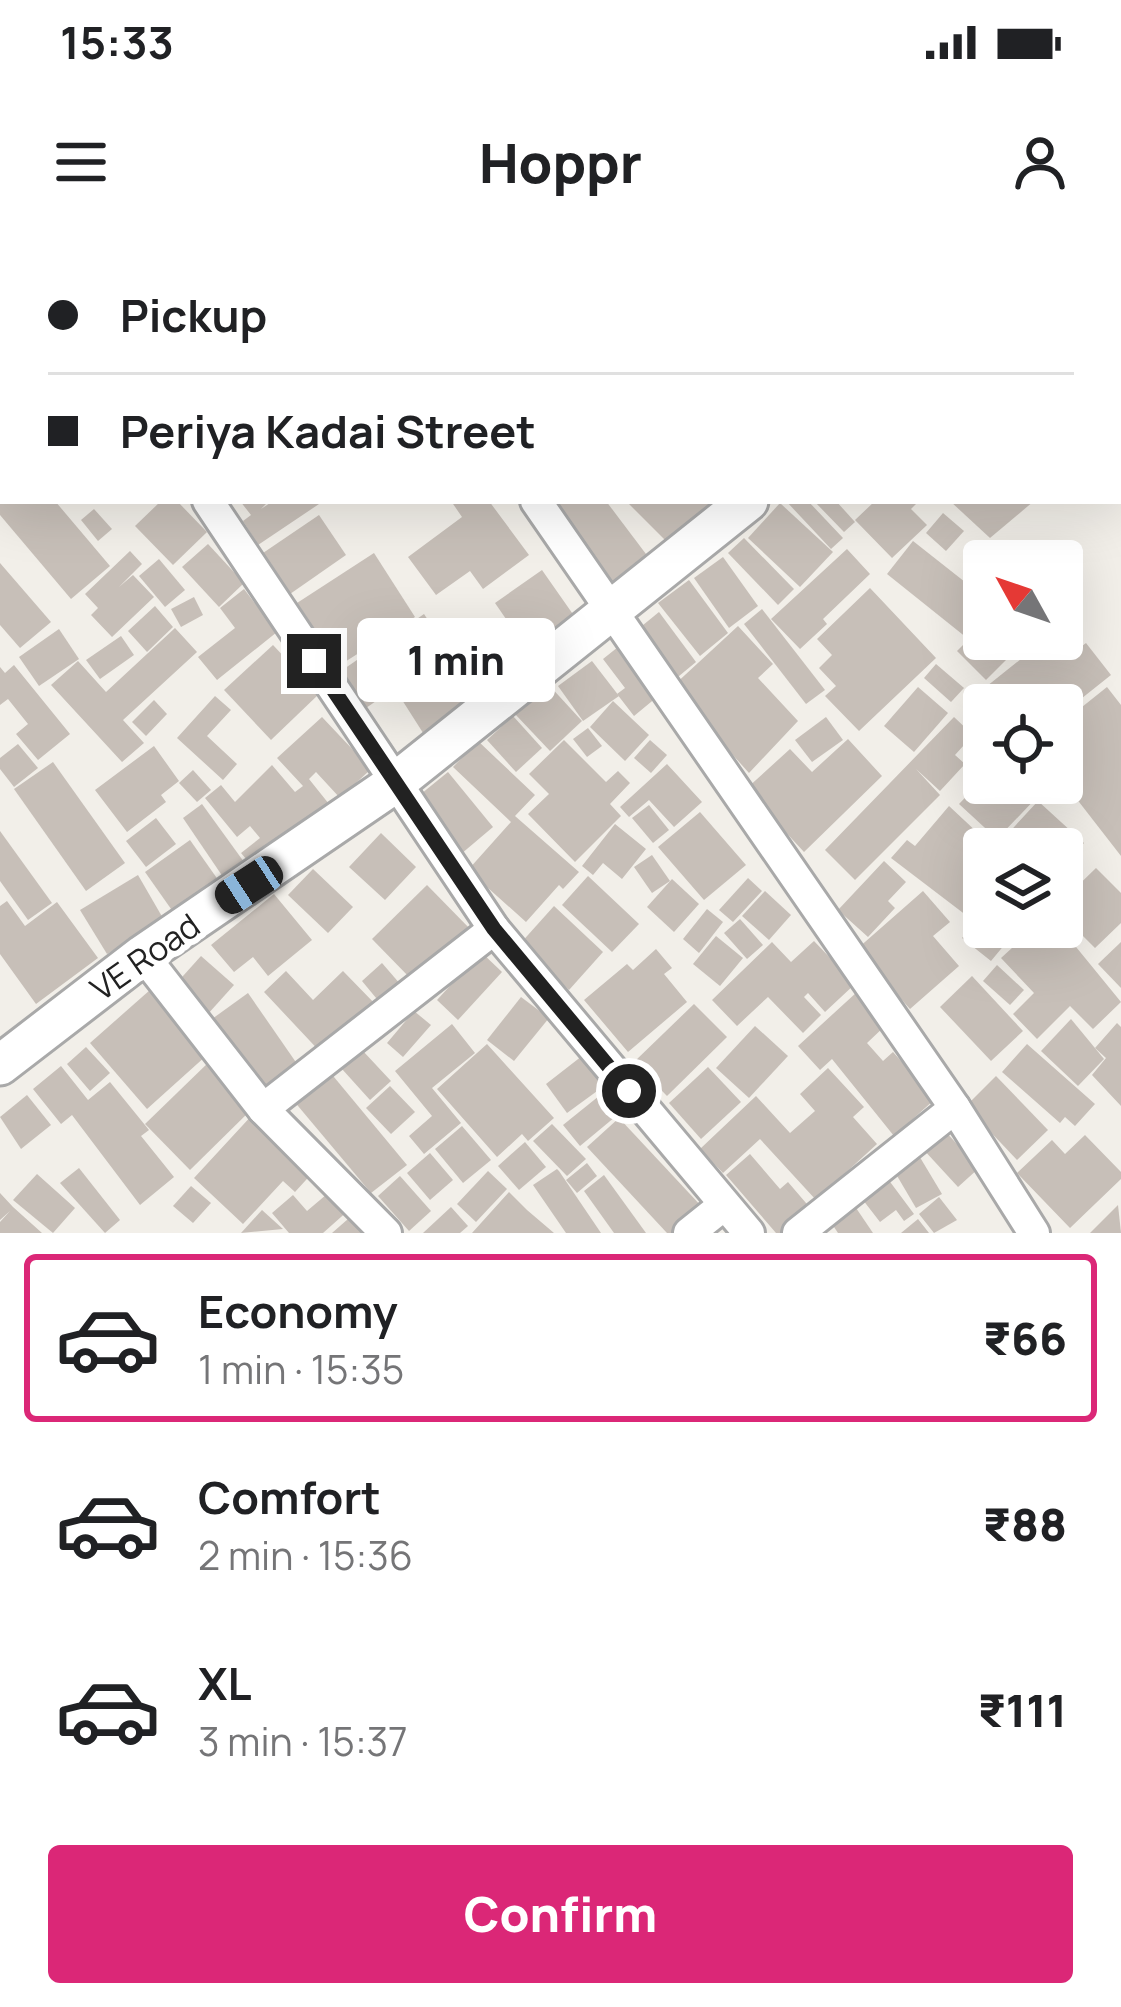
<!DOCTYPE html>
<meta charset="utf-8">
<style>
:root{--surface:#fff;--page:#f2f2f2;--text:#202124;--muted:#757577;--line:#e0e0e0;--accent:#db2777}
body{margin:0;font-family:Manrope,sans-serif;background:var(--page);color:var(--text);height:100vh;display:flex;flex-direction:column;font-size:45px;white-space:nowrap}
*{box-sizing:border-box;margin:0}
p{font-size:39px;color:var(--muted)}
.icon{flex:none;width:66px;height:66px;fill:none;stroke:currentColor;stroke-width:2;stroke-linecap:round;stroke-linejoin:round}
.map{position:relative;height:993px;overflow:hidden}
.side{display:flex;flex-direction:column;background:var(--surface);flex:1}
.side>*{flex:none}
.hud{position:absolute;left:0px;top:0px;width:1122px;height:264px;box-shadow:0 12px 48px #0002;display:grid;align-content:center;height:264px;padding:0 48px;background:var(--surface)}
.needle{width:78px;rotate:310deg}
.buttons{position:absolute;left:963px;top:300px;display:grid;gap:24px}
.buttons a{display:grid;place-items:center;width:120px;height:120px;border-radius:12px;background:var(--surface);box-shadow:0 12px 48px #0002;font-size:60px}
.end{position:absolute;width:54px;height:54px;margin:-27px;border:15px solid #222;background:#fff;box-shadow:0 0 0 6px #fff}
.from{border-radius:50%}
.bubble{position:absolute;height:84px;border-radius:12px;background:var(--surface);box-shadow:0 12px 48px #0002;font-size:39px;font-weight:800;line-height:84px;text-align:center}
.car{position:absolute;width:36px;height:72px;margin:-36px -18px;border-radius:15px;box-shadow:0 0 9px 3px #0007;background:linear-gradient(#222 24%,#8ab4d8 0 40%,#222 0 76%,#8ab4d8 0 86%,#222 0)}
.hud b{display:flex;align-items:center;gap:42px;height:114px;font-size:45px}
.hud b+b{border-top:3px solid var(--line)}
.hud i{width:30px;height:30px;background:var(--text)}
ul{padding:21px 0 0;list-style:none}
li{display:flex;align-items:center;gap:36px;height:168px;margin:0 24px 18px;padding:0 24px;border:6px solid transparent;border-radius:12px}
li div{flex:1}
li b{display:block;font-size:45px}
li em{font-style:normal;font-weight:800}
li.on{border-color:var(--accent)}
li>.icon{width:108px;height:108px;stroke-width:1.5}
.primary-button{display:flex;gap:24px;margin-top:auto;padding:24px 48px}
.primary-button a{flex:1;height:138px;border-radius:12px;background:var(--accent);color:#fff;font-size:48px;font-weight:800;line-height:138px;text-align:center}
.status{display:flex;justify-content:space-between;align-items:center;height:84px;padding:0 60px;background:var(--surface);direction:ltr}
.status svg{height:33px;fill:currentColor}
header{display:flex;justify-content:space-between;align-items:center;height:156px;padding:0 48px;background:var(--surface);font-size:54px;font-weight:800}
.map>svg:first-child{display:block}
</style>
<div class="status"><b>15:33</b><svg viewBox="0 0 49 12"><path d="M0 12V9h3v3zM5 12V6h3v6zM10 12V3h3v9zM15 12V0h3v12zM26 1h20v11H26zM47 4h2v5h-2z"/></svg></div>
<header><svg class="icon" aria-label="menu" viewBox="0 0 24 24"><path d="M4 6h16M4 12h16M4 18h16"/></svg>Hoppr<svg class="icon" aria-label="person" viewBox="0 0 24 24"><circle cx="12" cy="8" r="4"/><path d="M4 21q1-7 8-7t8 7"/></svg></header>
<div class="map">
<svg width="1121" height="993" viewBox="0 0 1121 993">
<rect width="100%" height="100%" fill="#f2efe9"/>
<g fill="#c7bfb8">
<path d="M0,261H55L110,326L71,359L0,275Z"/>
<path d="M161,261H177L207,292L173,325L135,286Z"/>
<path d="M240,261H269L261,269L273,261L319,264L258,305L243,281L251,275Z"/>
<path d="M451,261H489L529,315L483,349L470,331L436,355L408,317L462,277Z"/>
<path d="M528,261H606L649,318L600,356Z"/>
<path d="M626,261H712L669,304Z"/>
<path d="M786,261H808L843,298L831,309Z"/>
<path d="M814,261H836L855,282L844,292Z"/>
<path d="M875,261H919L911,269L927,285L892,318L855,280Z"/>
<path d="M950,261H1034L990,298Z"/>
<path d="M780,263L833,312L800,347L748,298Z"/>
<path d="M94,269L112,289L98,301L81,280Z"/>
<path d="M943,273L964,291L946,311L926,293Z"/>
<path d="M319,275L346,315L290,354L263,313Z"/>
<path d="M744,298L794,349L778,365L728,313Z"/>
<path d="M913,301L984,357V376L967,398L887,334Z"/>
<path d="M208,304L244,343L219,367L182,327Z"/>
<path d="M847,309L870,334L823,379L827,384L800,409L771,379Z"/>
<path d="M130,311L142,324L119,347L133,335L154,357L112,397L91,375L98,368L85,354Z"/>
<path d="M991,311L1001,321H984V348L969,333Z"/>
<path d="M374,313L415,377L337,427L297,363Z"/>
<path d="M723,317L758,366L729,388L694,338Z"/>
<path d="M159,319L185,350L165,367L139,336Z"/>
<path d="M0,323L51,382L20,408L0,385Z"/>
<path d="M542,330L577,380L488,441L465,408L506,379L495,363Z"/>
<path d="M689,340L728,393L700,416L658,363Z"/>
<path d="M870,348L936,418L859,491L825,456L836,446L819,428L832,415L817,399Z"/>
<path d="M244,349L277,392L217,440L198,417L235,388L220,368Z"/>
<path d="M194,357L203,375L181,387L171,369Z"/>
<path d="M155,366L173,387L147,412L128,391Z"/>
<path d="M762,369L825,450L806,464L744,384Z"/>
<path d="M659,372L696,422L673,441L637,390Z"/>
<path d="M424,374L448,410L424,425L401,390Z"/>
<path d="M984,384V399H1012L1020,406L986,440L957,411Z"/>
<path d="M738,386L773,424L758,438L798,481L749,533L672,447Z"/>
<path d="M175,388L197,412L123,480L144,503L122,522L51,445L78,421L106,452Z"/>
<path d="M59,389L79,419L39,446L19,417Z"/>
<path d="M1062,391L1077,410L1086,403L1111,435L1062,474V465H1002L987,446L1046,399H1062Z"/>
<path d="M121,396L134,415L100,439L86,420Z"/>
<path d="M386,400L411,437L366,468L341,431Z"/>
<path d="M273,405L319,454L271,500L224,450Z"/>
<path d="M618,407L657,457L634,476L617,454L625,448L603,419Z"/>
<path d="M457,414L485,457L425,496L397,452Z"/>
<path d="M592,421L619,456L583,481L558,446Z"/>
<path d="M936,424L964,448L951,462L924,438Z"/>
<path d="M14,425L70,494L38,520L16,494L28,484L8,459L0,465V427L5,433Z"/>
<path d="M548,444L582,481L550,511L515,474Z"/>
<path d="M918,447L948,473L914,512L884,486Z"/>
<path d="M1107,447L1121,465V616L1062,540V483Z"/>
<path d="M215,456L231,470L207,496L237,524L223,540L177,498Z"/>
<path d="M154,460L167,474L146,496L132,482Z"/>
<path d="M613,461L649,495L625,521L590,487Z"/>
<path d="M513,476L542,508L516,532L487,500Z"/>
<path d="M322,477L371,529L340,558L316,532L309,539L329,564L253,627L241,613L260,598L250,586L237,597L205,558L221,545L235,562L272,525L295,552L303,546L277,518Z"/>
<path d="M826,477L843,500L812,522L795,500Z"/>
<path d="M954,477L973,495L955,515L965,524L940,551L916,529L940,555L855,640L825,610Z"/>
<path d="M588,488L602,506L587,517L573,499Z"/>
<path d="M848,499L882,536L804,612L746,549L790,509L812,532Z"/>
<path d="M564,500L606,542L618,531L630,543L610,564L621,576L575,622L528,574L549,554L529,534Z"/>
<path d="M650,500L667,515L651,533L634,518Z"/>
<path d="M478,501L535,555L515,576L579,632L563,649L559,645L526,682L468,630L511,582L453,527Z"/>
<path d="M18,504L38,528L14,547L0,529V518Z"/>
<path d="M154,506L179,541L161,555L166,562L127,592L95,550Z"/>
<path d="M53,522L125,623L86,651L14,549Z"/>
<path d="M667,524L702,562L674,587L649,560L629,577L620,567Z"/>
<path d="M193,530L211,550L197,562L179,543Z"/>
<path d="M448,532L493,587L461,614L416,558Z"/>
<path d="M984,538V543H1031L1041,553L997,599L959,564Z"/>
<path d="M1038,561L1084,603L1062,627V609H1012L1002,600Z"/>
<path d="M202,564L244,622L223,637L183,578Z"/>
<path d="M649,565L669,590L653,603L632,578Z"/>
<path d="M949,566L995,609H984V655L978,662L984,667V687L1015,692L991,721L962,698L975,682L891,618L907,600L915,606Z"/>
<path d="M700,572L746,625L704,660L658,607Z"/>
<path d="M156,578L176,604L146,627L126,601Z"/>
<path d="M615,584L646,609L622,639L603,623L593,635L582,626Z"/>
<path d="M0,591L52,663L28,680L0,641Z"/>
<path d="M381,593L416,627L385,660L349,627Z"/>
<path d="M190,600L221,644L176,676L145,632Z"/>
<path d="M652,615L670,641L652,653L634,627Z"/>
<path d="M884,621L906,642L888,661L895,668L868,697L838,670Z"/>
<path d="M1096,628L1121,653V683L1095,708L1081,694L1072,702L1121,762L1093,789L1070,766L1037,799L1013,774L1034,753L1001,718L1035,687H1062V661Z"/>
<path d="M313,629L353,667L328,693L288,655Z"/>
<path d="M138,635L164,680L107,714L80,670Z"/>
<path d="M588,636L639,684L612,712L562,665Z"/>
<path d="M748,638L762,651L733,682L719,670Z"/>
<path d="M672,639L699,664L674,692L647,667Z"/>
<path d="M427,645L474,693L413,741L372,699Z"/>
<path d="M765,651L791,675L769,700L742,676Z"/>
<path d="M923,651L950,682L933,696L959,726L910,769L857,709Z"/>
<path d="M274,654L312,700L268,736L253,717L234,732L211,705Z"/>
<path d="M7,661L25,686L57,662L98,718L36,764L0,714V666Z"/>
<path d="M554,666L603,712L569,750L519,705Z"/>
<path d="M707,669L723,682L699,713L683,699Z"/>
<path d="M740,679L763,705L747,719L724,693Z"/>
<path d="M716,696L743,718L720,746L693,724Z"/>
<path d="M814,701L855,744L825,772L808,753L804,757L821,775L803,793L768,757L737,786L712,760L772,702L791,722Z"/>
<path d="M1121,702V748L1098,724Z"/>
<path d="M656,709L672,728L664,734L687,762L628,812L584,760L627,724L633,730Z"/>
<path d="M481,712L502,732L458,780L437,760Z"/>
<path d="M201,716L234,745L207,775L174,746Z"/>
<path d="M382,723L407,752L386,770L362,741Z"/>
<path d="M997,725L1024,750L1010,765L983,741Z"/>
<path d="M286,731L313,760L343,731L378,767L325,817L264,752Z"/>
<path d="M972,736L1023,791L991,821L940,767Z"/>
<path d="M150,750L207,815L147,869L90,803Z"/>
<path d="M857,752L886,785L867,803L883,821L893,812L935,859L894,896L832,819L820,830L798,806Z"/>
<path d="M248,753L302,831L265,857L212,779Z"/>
<path d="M521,757L549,778L514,821L487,800Z"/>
<path d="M694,764L727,797L667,856L634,822Z"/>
<path d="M414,771L431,785L403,817L387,803Z"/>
<path d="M1071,779L1104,819L1078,846L1041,811Z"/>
<path d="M1117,783L1121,787V866L1092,835L1106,818L1095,808Z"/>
<path d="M452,784L475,813L432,848L461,883L424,914L409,896L432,876L395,831Z"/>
<path d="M755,786L788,816L749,858L716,828Z"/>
<path d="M487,804L554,878L528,901L522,894L497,917L437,849Z"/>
<path d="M1027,804L1095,864L1075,886L1065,877L1060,883L1002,832Z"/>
<path d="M86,807L110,833L90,851L67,824Z"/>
<path d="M362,810L391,841L370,860L342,829Z"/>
<path d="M582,816L604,846L567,873L546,844Z"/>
<path d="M211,820L255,866L190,930L145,884Z"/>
<path d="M61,826L88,860L110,842L149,890L141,896L174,937L140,965L72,875L61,884L33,849Z"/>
<path d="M708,827L741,862L701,899L669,863Z"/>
<path d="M828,828L864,867L853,877L877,904L816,960L760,899L723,933L700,909L756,856L790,893L815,871L800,854Z"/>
<path d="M329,831L407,925L371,953L293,860Z"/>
<path d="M996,836L1048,890L1017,920L966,866Z"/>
<path d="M390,846L415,872L391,894L366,868Z"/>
<path d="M604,852L621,872L580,906L563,885Z"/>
<path d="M27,855L51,885L21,909L0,877Z"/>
<path d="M254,873L316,929L295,952L283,941L243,984L194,938Z"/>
<path d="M619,878L703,968L677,993H667L587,907Z"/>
<path d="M552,884L586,919L567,936L533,901Z"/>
<path d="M462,886L491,920L463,943L435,909Z"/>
<path d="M944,890L979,928L958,947L923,909Z"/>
<path d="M1085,895L1121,932V939L1070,988L1017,933L1052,900L1065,914Z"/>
<path d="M525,902L546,927L519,950L498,926Z"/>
<path d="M430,913L453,940L430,960L407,933Z"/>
<path d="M750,914L780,949L788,942L812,970L786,993H776L726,935Z"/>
<path d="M918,914L942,954L916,968L893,929Z"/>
<path d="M587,923L597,936L577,953L566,940Z"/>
<path d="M79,928L120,980L105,993L60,943Z"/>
<path d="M557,929L559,931L601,993H566L533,945Z"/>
<path d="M488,931L507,949L476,982L457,964Z"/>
<path d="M882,931L914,974L904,981L896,970L880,982L856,951Z"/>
<path d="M37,934L75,968L53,993L13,960Z"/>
<path d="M604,935L646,993H614L584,951Z"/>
<path d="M400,936L431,971L409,991L378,956Z"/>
<path d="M191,946L211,963L193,983L173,966Z"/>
<path d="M333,949L350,969L323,993H289L272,973L293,955L307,971Z"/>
<path d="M509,952L527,970L554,993H472Z"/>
<path d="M0,953L13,967L42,993H0V982L10,971L0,980Z"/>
<path d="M939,957L957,980L934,993L919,974Z"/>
<path d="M852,962L873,993H838L828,978Z"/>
<path d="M1118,965L1121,993H1090Z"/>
<path d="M451,967L468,986L460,993H423Z"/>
<path d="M262,970L283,989L241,993Z"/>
<path d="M356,972L375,993H332Z"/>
<path d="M918,979L929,993H901Z"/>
</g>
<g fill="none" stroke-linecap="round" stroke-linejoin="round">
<g stroke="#a9a9a9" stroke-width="36">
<g id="minor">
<path d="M47,0L48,3"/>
<path d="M353,0L355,3"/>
<path d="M650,0L652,3"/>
<path d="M952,0L954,3"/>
<path d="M1119,239L1121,242"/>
<path d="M208,261L494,689L749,993"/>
<path d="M536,261L955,868L798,993"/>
<path d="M143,715L263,869L386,993"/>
<path d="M955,868L1034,993"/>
<path d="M263,869L494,689"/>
<path d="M689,993L724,965"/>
</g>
</g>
<g stroke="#a9a9a9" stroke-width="45">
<g id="tertiary">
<path d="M1079,3L1083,0"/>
<path d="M0,825L143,715L395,543L748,261"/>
</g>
</g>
<use href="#minor" stroke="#fff" stroke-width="30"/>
<use href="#tertiary" stroke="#fff" stroke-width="39"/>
</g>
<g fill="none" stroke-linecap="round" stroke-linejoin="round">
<path stroke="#222" stroke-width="15" d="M314,421L494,689L629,851"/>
</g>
<g text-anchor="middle" stroke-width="12" stroke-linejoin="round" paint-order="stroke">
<g font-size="33" fill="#222" stroke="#fff">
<text transform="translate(145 717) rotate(-35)" y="12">VE Road</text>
</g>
</g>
</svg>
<div class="buttons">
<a><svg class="needle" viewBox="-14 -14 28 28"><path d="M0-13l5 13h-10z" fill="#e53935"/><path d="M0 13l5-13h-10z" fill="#757577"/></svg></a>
<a><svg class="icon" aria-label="locate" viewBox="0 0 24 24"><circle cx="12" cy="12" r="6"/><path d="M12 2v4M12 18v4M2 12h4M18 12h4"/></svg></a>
<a><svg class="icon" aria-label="layers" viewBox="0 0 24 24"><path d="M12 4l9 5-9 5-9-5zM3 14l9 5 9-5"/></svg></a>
</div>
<i class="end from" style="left:629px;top:851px"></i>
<i class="end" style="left:314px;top:421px"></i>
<div class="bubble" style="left:357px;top:378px;width:198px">1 min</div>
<i class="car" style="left:249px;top:645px;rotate:237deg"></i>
<div class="hud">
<b><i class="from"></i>Pickup</b>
<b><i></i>Periya Kadai Street</b>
</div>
</div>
<section class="side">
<ul>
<li class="on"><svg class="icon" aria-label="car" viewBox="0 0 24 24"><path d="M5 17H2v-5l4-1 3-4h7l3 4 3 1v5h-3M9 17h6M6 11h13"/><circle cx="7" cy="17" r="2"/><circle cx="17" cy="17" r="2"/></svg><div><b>Economy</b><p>1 min · 15:35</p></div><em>₹66</em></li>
<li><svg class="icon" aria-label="car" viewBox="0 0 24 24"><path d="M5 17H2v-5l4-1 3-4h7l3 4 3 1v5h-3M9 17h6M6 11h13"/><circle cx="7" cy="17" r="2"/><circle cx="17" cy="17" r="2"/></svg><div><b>Comfort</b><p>2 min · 15:36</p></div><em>₹88</em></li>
<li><svg class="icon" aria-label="car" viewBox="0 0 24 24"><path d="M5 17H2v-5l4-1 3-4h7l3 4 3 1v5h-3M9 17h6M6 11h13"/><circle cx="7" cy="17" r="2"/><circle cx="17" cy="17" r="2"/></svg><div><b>XL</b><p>3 min · 15:37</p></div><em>₹111</em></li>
</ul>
<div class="primary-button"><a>Confirm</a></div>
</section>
